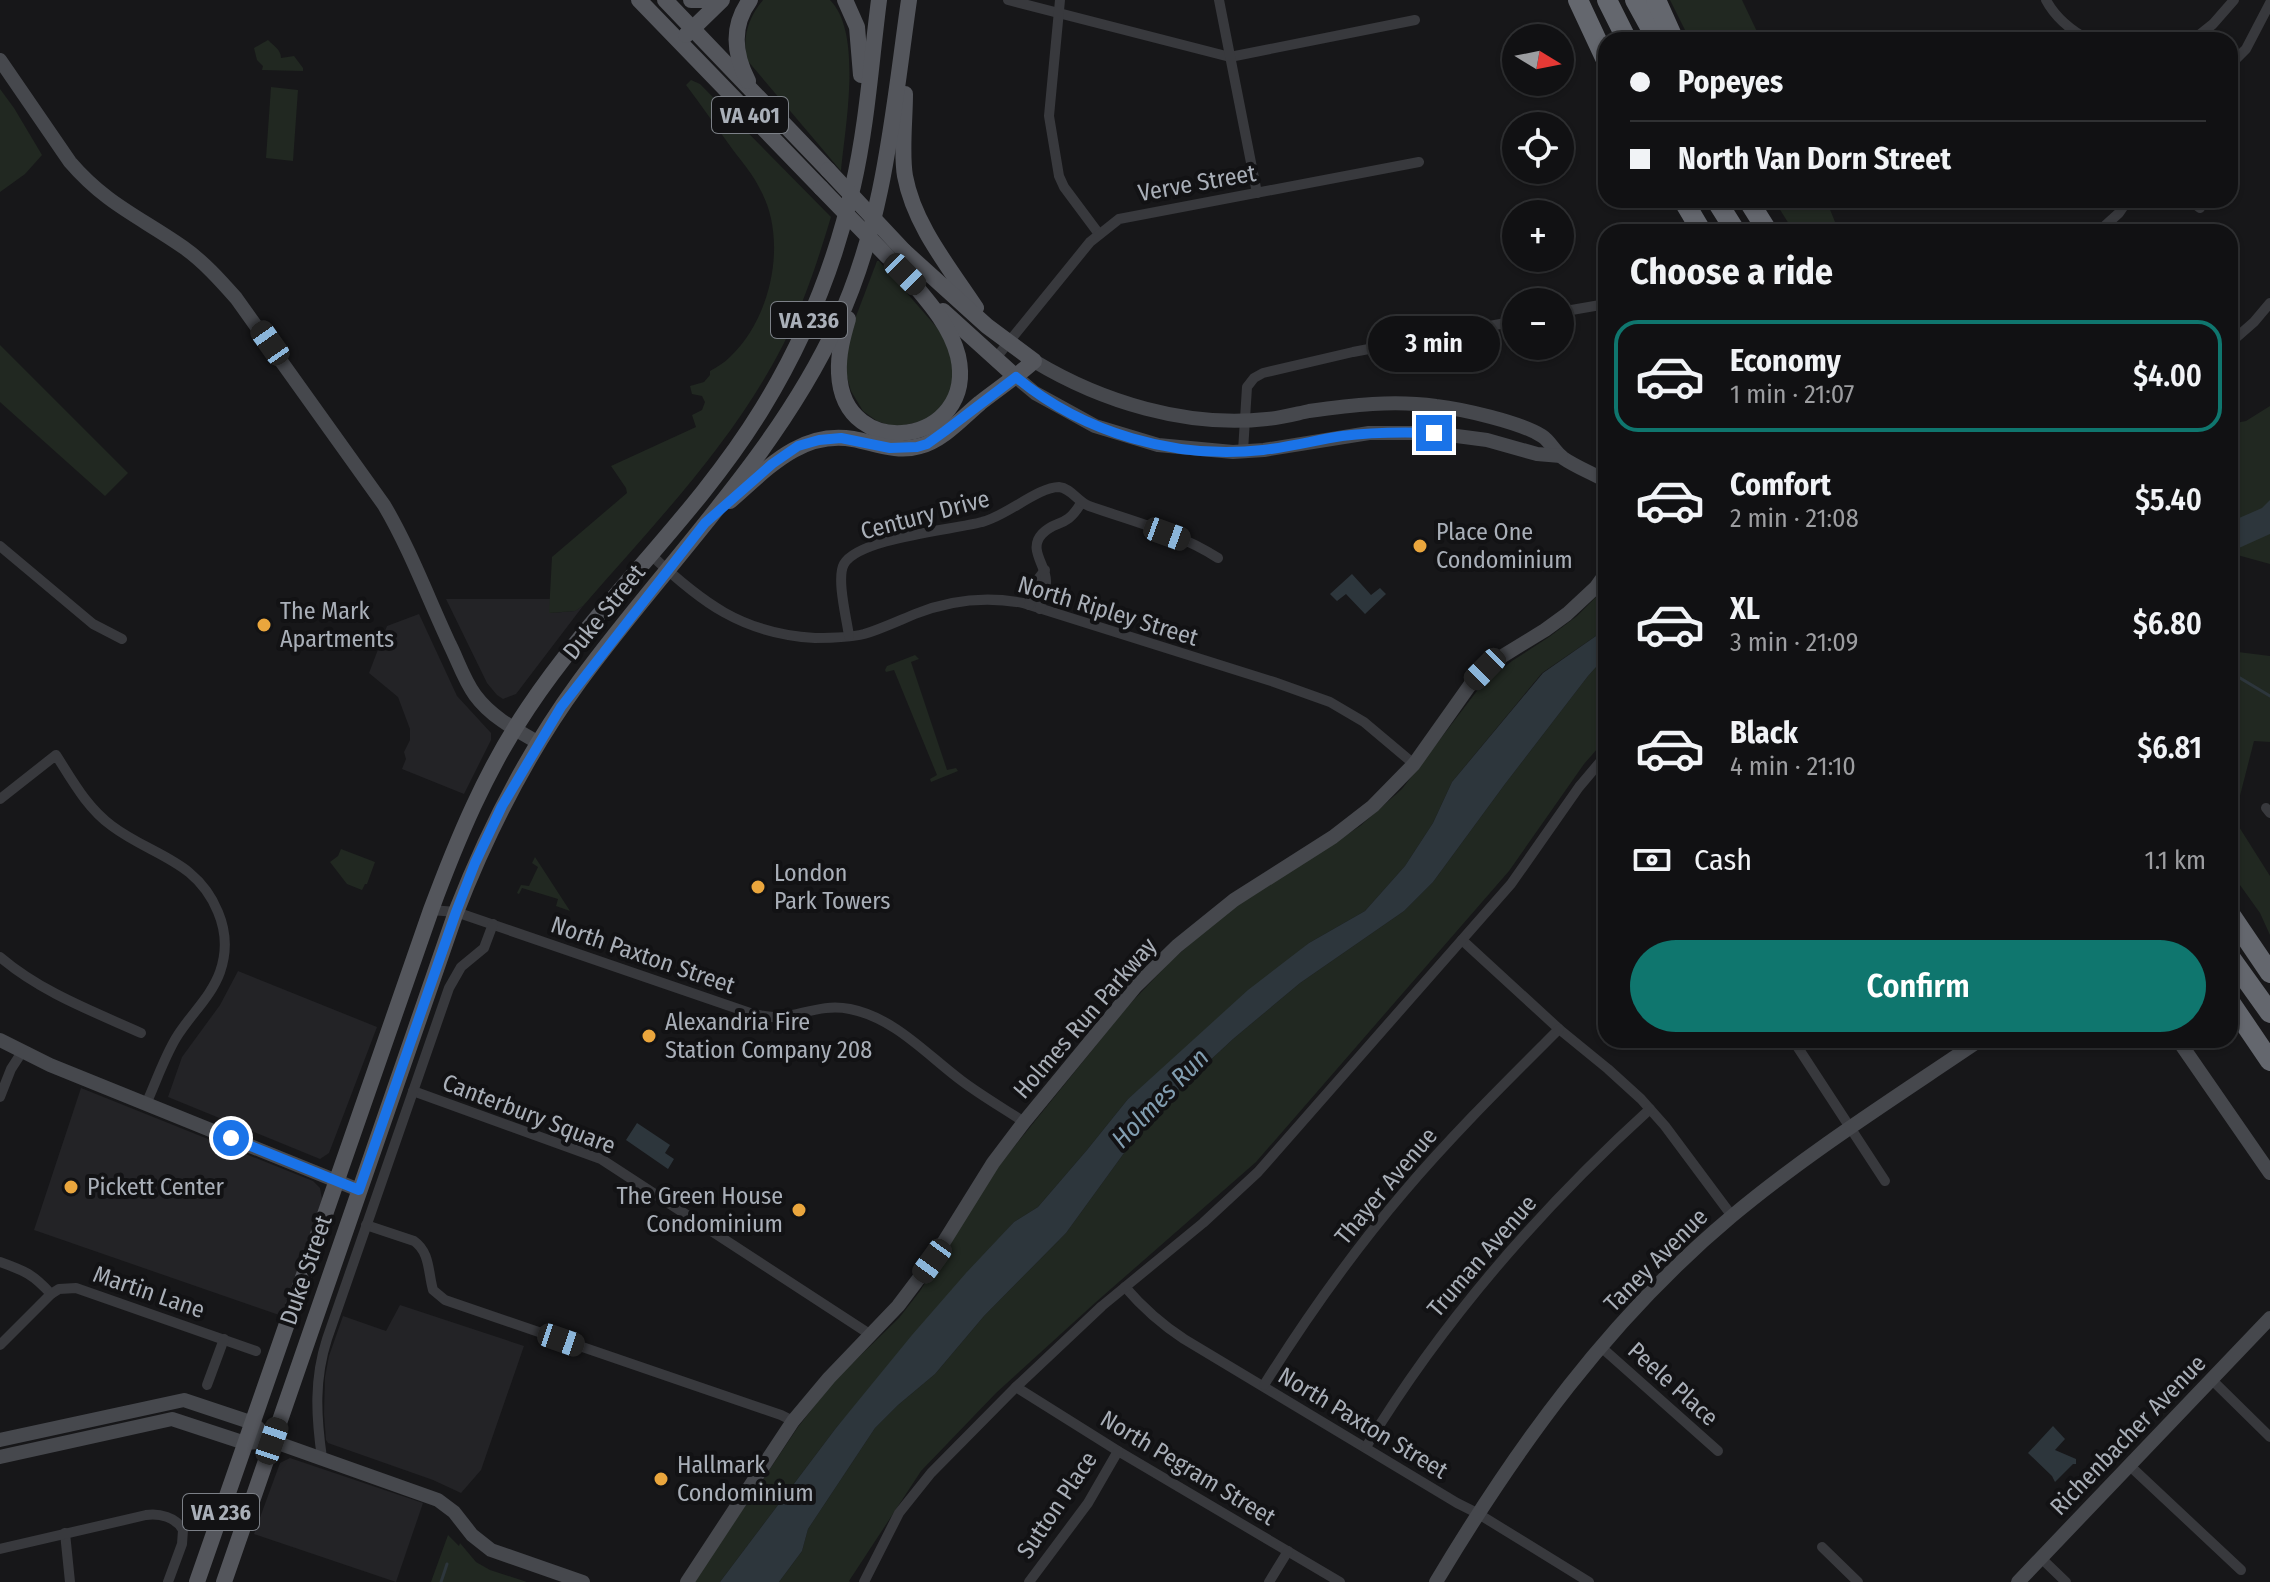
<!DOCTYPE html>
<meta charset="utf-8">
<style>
:root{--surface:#111113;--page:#1e1f21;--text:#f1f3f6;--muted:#9c9da0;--line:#303133;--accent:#0f766e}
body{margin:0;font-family:"Fira Sans Condensed",sans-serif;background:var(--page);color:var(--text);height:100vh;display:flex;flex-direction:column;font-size:30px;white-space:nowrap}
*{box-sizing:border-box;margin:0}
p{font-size:26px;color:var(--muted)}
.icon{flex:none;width:44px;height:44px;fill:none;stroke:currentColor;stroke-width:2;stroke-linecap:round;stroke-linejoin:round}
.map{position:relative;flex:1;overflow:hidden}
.panel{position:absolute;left:1598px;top:224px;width:640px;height:824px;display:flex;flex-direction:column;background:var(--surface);border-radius:24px;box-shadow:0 2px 6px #0004,0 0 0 2px var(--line)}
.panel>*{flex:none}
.hud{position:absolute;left:1598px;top:32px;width:640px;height:176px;border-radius:24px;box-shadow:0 2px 6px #0004,0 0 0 2px var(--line);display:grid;align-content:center;height:176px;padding:0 32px;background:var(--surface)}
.needle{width:52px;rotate:100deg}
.buttons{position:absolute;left:1502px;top:24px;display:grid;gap:16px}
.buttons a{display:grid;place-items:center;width:72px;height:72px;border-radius:50%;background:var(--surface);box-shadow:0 2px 6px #0004,0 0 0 2px var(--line);font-size:40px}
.end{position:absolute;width:36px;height:36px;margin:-18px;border:10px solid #1a73e8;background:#fff;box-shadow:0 0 0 4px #fff}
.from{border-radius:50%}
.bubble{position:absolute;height:56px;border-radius:28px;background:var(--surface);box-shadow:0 2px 6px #0004,0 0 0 2px var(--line);font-size:26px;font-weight:600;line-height:56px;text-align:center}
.car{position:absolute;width:24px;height:48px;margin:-24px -12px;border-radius:10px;box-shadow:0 0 6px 2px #0007;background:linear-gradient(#222 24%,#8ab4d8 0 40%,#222 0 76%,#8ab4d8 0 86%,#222 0)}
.hud b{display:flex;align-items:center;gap:28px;height:76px;font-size:30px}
.hud b+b{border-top:2px solid var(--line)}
.hud i{width:20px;height:20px;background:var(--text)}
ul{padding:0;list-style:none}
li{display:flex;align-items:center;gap:24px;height:112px;margin:0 16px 12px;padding:0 16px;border:4px solid transparent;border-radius:24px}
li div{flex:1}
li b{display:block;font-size:30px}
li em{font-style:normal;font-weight:600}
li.selected{border-color:var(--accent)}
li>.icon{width:72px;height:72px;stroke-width:1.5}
h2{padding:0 32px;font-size:36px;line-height:96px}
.pay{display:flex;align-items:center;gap:20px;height:88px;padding:0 32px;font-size:30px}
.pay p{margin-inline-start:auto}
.action{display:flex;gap:16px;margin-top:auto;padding:16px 32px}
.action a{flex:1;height:92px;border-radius:48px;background:var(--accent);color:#fff;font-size:32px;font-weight:600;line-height:92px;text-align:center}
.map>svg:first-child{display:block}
</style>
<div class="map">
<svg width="2270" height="1582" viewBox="0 0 2270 1582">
<rect width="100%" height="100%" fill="#171719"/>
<g fill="#232326">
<path d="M446,599H550V613L574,611L583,606L516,694L503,699L497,695L487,683Z"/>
<path d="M419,614L457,696L491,733V740L464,794L402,769L406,759L404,752L410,740V729L398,697L369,673L387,626Z"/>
<path d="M238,971L377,1027L329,1153L320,1159L168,1097L182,1057L220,1005Z"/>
<path d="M81,1088L313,1181L320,1188L322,1199L282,1316L34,1230Z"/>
<path d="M400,1305L524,1346L481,1470L461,1493L433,1480L328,1443L326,1440L324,1414L325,1377L329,1356L343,1316L386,1331Z"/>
<path d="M290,1458L423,1503L396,1582L254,1534L280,1463Z"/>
</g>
<g fill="#212821">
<path d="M763,0H830C863,33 845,127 841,171L747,60C742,38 748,18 763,0Z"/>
<path d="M1670,0H1742L1761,40H1690Z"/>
<path d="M268,40C274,46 281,50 281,58L294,56L303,68V71L262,70L263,66L257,60L254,48Z"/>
<path d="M691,80L700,84L831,217C818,260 804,303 784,343C734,442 655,523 583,606L575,611L549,613L552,557L627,493L626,488L611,466L696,427L692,415L702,410L705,402L702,396L692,394L690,386L704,382L710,375V371C717,367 724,363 730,357C771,319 788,241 761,191C754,176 743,163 733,150C717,128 702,106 686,85Z"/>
<path d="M271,87L298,90L293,161L266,158Z"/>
<path d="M0,89L14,108L42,155L25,174L0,192Z"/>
<path d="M1774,200H1832L1829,207L1839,232H1794Z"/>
<path d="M877,261H879L939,330L947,343L954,363L951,395L929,420L894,427L877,421L863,411L851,391L845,370L846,353L855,319Z"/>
<path d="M0,345L128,473L105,496L0,402Z"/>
<path d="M2270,406V564L2230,553V424L2246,421Z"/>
<path d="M1606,587V629L1542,673L1452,782L1433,823L1405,866L1365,911L1309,943L1128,1099L1087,1150L1038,1207L1014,1222L836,1428L720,1582H694L798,1427L835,1380L899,1318L920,1291L997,1168L1127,1007L1170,962L1221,916L1360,826L1402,789L1480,687L1512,661L1549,637L1577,616Z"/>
<path d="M2230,651L2270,656V742L2254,741L2234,819L2270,876V935L2260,913L2230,871Z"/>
<path d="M915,655L919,659L911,662L947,770L956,768L958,771L931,782L930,779L937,775L894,670L886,672L885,670L887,666Z"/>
<path d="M1606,656V739L1584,764L1509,871L1256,1162L1096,1302L996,1393L921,1471L849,1581L850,1582H779L802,1551L808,1529L875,1428L898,1405L935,1374L984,1316L1066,1233L1140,1131L1177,1091L1233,1039L1300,983L1404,911L1433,882L1505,784L1588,676Z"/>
<path d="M341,849L375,862L367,884H365L362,890L347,884L330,862L338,856Z"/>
<path d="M535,857L570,911L556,906L558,899L522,888L519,894L517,893L521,885L529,886L538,867L532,863Z"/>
<path d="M448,1535L459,1546L460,1543L476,1562L490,1570L527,1582H431Z"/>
</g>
<g fill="#2d363c">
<path d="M2270,500V534L2230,552V522L2262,508Z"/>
<path d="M1352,574L1371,595L1380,588L1386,594L1365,614L1346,594L1337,601L1330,594Z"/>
<path d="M1606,629V656L1588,676L1505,784L1433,882L1404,911L1300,983L1233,1039L1177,1091L1140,1131L1066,1233L984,1316L935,1374L898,1405L875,1428L808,1529L802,1551L779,1582H720L836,1428L912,1335L966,1273L1014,1222L1038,1207L1087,1150L1128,1099L1248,990L1309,943L1365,911L1405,866L1433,823L1452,782L1543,673Z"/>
<path d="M637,1123L670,1145L665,1153L674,1159L668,1169L626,1140Z"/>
<path d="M2053,1426L2065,1439L2055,1450L2076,1459V1464H2073L2055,1482L2052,1476L2028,1453Z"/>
</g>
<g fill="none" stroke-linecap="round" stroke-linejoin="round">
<g stroke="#2d363c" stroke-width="3">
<path d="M2230,672L2270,696"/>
<path d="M441,1582L447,1564"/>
</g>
<g stroke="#38393d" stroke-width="10">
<path d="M1008,0L1230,57L1415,20"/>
<path d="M1060,0L1049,116L1059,176L1064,187L1099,234"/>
<path d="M1219,0L1257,193"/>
<path d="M2046,0C2055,17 2072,31 2089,40"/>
<path d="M2193,40L2213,24L2234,0"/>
<path d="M2230,65L2246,49L2270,3"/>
<path d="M2189,200L2200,208"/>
<path d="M1944,232H1950"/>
<path d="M2098,232L2119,213L2128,200"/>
<path d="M1560,312L1606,304"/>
<path d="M2230,343L2254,322L2270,303"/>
<path d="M995,359L1090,242L1119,219L1419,162"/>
<path d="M1243,451L1247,387L1254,378L1263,373L1353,352L1516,321"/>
<path d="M0,546L93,624L122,639"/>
<path d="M650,554C701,602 742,634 815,638C831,638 848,638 864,634C881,629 898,621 915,614C950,600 986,596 1023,603L1274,682L1330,702L1364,722L1414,764"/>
<path d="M1029,605L1038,579L1045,570"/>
<path d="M1040,609C1042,600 1046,592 1046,583C1048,567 1027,550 1042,534C1056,519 1066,529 1081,503"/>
<path d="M849,636C847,620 836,578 844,564C859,538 952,530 982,522C1005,517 1038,487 1059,487C1071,488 1078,502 1089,506C1132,521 1180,533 1218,558"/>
<path d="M0,799L56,755C72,780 87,808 112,826C152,856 197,860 218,912C226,931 227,952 220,972C211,997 190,1015 176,1038C164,1058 156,1082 146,1104"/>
<path d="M2266,808L2270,813"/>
<path d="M431,910L456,912L753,1014C763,1016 773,1018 783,1017C807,1013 825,1004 850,1009C895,1018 927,1055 962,1081C982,1096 1003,1108 1024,1122"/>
<path d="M1462,940L1559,1029L1608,1069L1641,1099L1665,1126L1732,1216"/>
<path d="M0,957C41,992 92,1011 141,1033"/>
<path d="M1793,1040L1885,1181"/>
<path d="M413,1091L601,1159L871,1335"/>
<path d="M0,1097L11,1069L22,1052"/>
<path d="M366,1225L414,1241C430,1252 428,1272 433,1290L445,1300L781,1415L793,1421"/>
<path d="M0,1262C25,1271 33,1274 51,1294"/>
<path d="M1125,1287C1143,1308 1161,1324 1184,1339L1457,1503L1477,1513L1589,1582"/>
<path d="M0,1345L51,1294L59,1289L76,1288L256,1351"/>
<path d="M1601,1347L1718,1451"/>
<path d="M2211,1379L2270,1437"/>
<path d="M207,1385L224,1339"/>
<path d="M1264,1385C1306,1318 1352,1253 1403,1193C1452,1135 1506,1082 1559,1029"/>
<path d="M1016,1387L1118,1451L1340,1582"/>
<path d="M1366,1447C1443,1320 1540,1209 1650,1109"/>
<path d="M322,1458C316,1416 314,1379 327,1339L449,988L461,967L484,948L493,924"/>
<path d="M2130,1466L2241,1570"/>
<path d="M65,1533L70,1582"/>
<path d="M1822,1547L1858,1582"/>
<path d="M0,1549L146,1515C159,1513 176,1517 183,1530L182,1544L168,1582"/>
<path d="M2042,1559L2066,1582"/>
<path d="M864,1582L899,1513L931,1473L1016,1387L1102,1306L1203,1223L1258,1172L1511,884L1579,787L1606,755"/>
<path d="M1029,1582L1088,1503L1118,1451"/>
<path d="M1269,1582L1288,1551"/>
</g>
<g stroke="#46484d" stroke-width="14">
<path d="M0,60L70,162C106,204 140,217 183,247C203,261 220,280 236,298L384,505C410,549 428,598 450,645C458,661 464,680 475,695C491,717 516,730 539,743"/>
<path d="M1034,361C1102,402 1187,428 1267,419C1281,418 1295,414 1309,411C1351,405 1394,400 1436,406C1462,409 1520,422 1542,436C1550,441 1555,452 1563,458C1576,467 1592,473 1606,481"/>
<path d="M1016,377L1035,393L1095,426L1158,445L1233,452L1264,450L1369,433H1434L1487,440L1537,454L1561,456"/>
<path d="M0,1040L50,1065L359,1190"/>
<path d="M2178,1040L2270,1173"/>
<path d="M0,1440L184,1400L253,1423L272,1441"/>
<path d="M0,1457L172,1419L245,1443L272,1441L438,1500L454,1512L472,1535L491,1550L583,1582"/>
<path d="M687,1582L793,1421L829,1378L898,1306L932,1261L993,1163L1024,1122L1135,987L1177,946L1234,900L1333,837L1373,806L1414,764L1470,685L1501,657L1545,630L1567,614L1596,587L1606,573"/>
<path d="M1436,1582C1518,1445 1609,1319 1732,1216C1810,1151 1896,1097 1980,1040"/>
<path d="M2018,1582L2270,1318"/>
</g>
<g stroke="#54565c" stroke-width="16">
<path d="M639,0L821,188"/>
<path d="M665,0L828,170"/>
<path d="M691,0H709"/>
<path d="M845,0L857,27L861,75"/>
<path d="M686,35L722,0"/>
<path d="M748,81C734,54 731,26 750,0"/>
<path d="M905,94C905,119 901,153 905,176C914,225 949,267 976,308"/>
<path d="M943,311L1016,377"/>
<path d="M848,319C843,336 838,354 839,373C843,465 978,445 958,356C950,324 926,299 905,274"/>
<path d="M730,501C766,470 800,430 853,439C875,443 897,453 920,446C943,440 962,418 980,403C998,389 1016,377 1034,361L987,326L904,251"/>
<path d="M197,1582L431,910C457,840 486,770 528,708C598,603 696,517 762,409C805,339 835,265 853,186C867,125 871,62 879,0"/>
<path d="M224,1582L456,912C488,830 527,753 579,682C665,564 775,458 837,324C885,221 893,111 909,0"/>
</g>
<g stroke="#64676e" stroke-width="20">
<path d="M1578,0L1606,60"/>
<path d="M1607,0L1627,40"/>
<path d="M1635,0L1657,40"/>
<path d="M1656,0L1674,40"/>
<path d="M1683,200L1702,232"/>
<path d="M1716,200L1736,232"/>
<path d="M1748,200L1768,232"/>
<path d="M2230,914L2270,973"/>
<path d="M2230,957L2270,1013"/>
<path d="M2230,1002L2270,1061"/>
</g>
<g stroke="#54565c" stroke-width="16">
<path d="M828,170L904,251"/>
<path d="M821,188L888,257"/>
</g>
</g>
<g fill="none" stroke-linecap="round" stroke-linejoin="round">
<path stroke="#1a73e8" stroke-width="10" d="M231,1138L359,1190L456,912L475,863L502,806L561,707L705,523L772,464L798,446L819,440L841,438L890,448L917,447L927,444L945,431L1016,377C1083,433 1176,460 1263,450C1290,447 1316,440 1342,436C1373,432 1404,432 1434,433"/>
</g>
<g fill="#eaa63d" stroke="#121214" stroke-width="3">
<circle cx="1420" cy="546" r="8"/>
<circle cx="264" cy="625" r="8"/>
<circle cx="758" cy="887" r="8"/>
<circle cx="649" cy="1036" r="8"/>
<circle cx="71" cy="1187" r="8"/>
<circle cx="799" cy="1210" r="8"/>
<circle cx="661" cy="1479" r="8"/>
</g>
<g text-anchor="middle" stroke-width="8" stroke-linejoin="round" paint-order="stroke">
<g fill="#121214" stroke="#7c8087" stroke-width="2">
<rect x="712" y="97" width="76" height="36" rx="6"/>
<rect x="771" y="302" width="76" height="36" rx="6"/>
<rect x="183" y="1494" width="76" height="36" rx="6"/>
</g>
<g font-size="22" font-weight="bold" fill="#a9afb8">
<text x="750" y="123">VA 401</text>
<text x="809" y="328">VA 236</text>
<text x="221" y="1520">VA 236</text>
</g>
<g font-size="24" fill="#a9afb8" stroke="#121214">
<text transform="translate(1197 183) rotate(-10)" y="8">Verve Street</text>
<text transform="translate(925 515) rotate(-15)" y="8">Century Drive</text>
<text transform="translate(1108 611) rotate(17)" y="8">North Ripley Street</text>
<text transform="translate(604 612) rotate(-51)" y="8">Duke Street</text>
<text transform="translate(643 955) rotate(19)" y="8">North Paxton Street</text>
<text transform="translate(1085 1018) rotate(-49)" y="8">Holmes Run Parkway</text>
<text transform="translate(529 1114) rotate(21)" y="8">Canterbury Square</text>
<text transform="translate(1386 1186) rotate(-50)" y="8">Thayer Avenue</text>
<text transform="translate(1482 1256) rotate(-49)" y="8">Truman Avenue</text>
<text transform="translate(1656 1260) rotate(-45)" y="8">Taney Avenue</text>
<text transform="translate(306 1270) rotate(-71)" y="8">Duke Street</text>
<text transform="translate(149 1292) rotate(19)" y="8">Martin Lane</text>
<text transform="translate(1673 1384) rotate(42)" y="8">Peele Place</text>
<text transform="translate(1363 1423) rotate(31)" y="8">North Paxton Street</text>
<text transform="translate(2128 1435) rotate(-46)" y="8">Richenbacher Avenue</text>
<text transform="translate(1188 1468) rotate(31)" y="8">North Pegram Street</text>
<text transform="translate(1057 1505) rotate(-56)" y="8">Sutton Place</text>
</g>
<g font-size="24" fill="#a9afb8" stroke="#121214" text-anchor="start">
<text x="1436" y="540">Place One<tspan x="1436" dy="28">Condominium</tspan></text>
<text x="280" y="619">The Mark<tspan x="280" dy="28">Apartments</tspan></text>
<text x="774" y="881">London<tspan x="774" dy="28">Park Towers</tspan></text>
<text x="665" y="1030">Alexandria Fire<tspan x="665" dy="28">Station Company 208</tspan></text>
<text x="87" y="1195">Pickett Center</text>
<text x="783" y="1204" text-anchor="end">The Green House<tspan x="783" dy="28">Condominium</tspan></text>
<text x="677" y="1473">Hallmark<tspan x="677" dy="28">Condominium</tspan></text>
</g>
<g font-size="26" font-style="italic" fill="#829eb1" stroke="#121214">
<text transform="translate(1160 1098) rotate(-46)" y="9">Holmes Run</text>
</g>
</g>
</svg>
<div class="buttons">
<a><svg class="needle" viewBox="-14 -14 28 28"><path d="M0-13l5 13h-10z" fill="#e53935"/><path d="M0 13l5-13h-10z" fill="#9c9da0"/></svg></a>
<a><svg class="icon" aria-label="locate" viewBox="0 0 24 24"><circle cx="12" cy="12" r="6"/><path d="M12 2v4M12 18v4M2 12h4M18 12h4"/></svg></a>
<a>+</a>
<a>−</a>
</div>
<i class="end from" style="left:231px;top:1138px"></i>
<i class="end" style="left:1434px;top:433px"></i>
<div class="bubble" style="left:1368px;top:316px;width:132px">3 min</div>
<i class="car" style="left:905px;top:274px;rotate:135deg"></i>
<i class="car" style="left:270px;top:343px;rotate:325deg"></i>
<i class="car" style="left:1167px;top:534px;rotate:110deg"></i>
<i class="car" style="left:1485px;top:669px;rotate:225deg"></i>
<i class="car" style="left:932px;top:1261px;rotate:216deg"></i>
<i class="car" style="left:561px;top:1340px;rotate:109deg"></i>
<i class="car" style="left:272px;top:1441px;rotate:19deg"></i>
<div class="hud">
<b><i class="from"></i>Popeyes</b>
<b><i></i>North Van Dorn Street</b>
</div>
<section class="panel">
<h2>Choose a ride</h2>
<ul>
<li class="selected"><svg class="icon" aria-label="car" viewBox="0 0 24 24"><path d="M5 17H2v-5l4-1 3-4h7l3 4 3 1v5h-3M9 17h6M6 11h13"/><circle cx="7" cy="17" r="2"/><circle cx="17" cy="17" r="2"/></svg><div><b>Economy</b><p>1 min · 21:07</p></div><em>$4.00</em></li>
<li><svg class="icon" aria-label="car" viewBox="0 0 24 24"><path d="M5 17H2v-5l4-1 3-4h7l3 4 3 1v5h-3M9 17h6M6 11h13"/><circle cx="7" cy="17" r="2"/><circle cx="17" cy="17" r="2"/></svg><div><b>Comfort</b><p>2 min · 21:08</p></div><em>$5.40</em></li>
<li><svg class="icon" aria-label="car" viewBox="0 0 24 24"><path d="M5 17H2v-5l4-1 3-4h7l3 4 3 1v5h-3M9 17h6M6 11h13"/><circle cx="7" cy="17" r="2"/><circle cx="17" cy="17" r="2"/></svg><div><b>XL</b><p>3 min · 21:09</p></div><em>$6.80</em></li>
<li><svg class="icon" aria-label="car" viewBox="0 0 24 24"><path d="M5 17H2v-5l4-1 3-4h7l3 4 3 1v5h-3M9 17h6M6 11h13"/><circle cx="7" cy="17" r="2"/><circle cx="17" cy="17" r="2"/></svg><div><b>Black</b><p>4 min · 21:10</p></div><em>$6.81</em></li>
</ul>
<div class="pay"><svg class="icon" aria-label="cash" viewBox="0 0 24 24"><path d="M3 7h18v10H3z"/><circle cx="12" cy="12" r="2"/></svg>Cash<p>1.1 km</p></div>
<div class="action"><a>Confirm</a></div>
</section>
</div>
